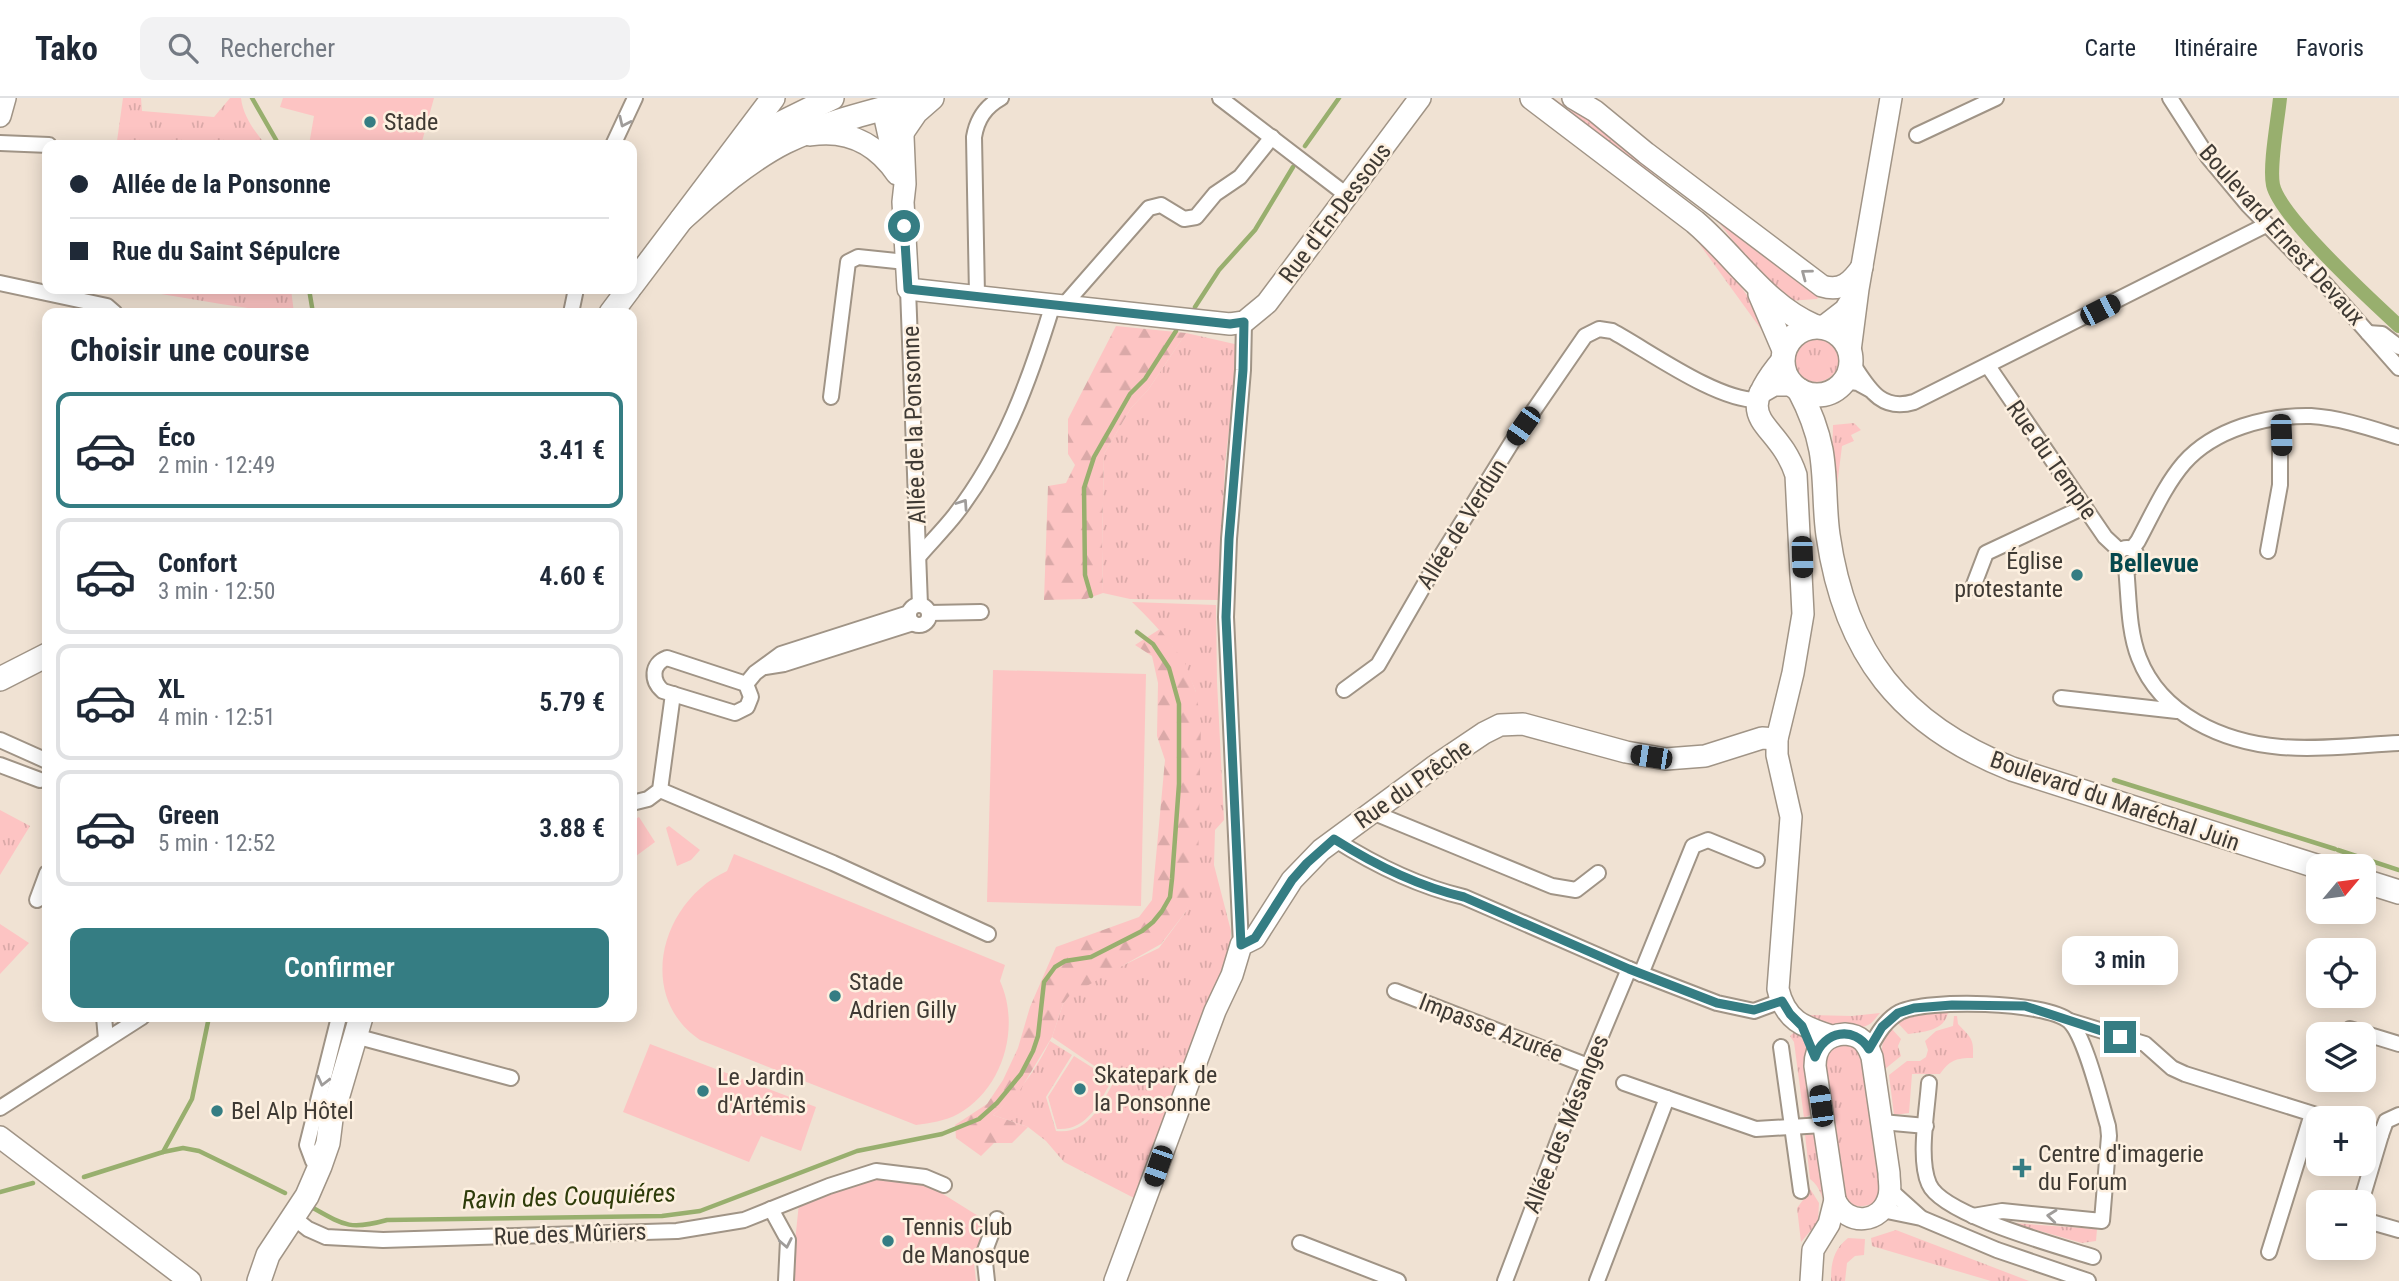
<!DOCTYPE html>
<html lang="fr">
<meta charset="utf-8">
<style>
:root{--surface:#fff;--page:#f2f2f3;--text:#1f2937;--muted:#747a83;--line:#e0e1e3;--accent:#357d83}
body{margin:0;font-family:"Roboto Condensed",sans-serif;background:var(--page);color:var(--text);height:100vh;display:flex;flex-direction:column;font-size:26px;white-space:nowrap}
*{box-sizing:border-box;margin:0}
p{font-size:23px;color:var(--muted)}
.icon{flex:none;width:38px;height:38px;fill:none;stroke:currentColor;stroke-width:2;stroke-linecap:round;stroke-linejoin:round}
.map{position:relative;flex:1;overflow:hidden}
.side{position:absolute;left:42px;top:210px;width:595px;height:714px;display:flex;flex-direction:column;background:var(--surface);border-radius:14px;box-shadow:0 4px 18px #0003}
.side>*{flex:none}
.hud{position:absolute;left:42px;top:42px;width:595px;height:154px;border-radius:14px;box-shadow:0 4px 18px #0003;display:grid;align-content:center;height:154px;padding:0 28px;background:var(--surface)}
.needle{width:46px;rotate:61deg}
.tools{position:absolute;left:2306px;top:756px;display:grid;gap:14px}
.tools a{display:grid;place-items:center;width:70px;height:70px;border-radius:14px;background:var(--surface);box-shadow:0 4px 18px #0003;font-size:35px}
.end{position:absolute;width:32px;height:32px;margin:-16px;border:9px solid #357d83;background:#fff;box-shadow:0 0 0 4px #fff}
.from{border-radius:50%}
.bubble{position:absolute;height:49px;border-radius:14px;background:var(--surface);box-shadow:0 4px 18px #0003;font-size:23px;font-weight:600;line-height:49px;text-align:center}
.car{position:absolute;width:21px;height:42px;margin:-21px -10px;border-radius:9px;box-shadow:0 0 5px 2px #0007;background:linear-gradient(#222 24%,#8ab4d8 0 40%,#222 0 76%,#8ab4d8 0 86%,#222 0)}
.hud b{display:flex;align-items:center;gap:24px;height:66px;font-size:26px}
.hud b+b{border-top:2px solid var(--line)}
.hud i{width:18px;height:18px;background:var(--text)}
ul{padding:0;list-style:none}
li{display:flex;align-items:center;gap:21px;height:116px;margin:0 14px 10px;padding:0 14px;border:4px solid var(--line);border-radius:14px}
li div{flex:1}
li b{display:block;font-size:26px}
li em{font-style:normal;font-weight:600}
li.active{border-color:var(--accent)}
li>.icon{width:63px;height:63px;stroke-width:1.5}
h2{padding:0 28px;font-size:32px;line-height:84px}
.button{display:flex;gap:14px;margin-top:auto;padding:14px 28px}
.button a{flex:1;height:80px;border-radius:14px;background:var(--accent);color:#fff;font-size:28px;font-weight:600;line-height:80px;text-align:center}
header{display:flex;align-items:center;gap:42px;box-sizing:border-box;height:98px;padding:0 35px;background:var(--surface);border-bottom:2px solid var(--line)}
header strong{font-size:33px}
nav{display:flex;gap:38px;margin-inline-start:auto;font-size:24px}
.search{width:490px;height:63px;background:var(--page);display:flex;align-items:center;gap:18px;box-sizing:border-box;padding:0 24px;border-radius:14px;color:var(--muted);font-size:26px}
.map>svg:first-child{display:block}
</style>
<header>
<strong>Tako</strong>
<div class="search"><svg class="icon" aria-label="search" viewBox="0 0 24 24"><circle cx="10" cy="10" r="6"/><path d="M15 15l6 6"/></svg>Rechercher</div>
<nav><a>Carte</a><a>Itinéraire</a><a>Favoris</a></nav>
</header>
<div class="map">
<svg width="2399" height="1183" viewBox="0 0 2399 1183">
<defs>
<pattern id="grass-tufts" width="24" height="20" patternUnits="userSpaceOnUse" patternTransform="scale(1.75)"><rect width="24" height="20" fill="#fdc4c3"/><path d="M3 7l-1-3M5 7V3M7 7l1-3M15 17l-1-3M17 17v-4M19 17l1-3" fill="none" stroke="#daa9a8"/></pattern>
<pattern id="forest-firs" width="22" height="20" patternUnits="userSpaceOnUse" patternTransform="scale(1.75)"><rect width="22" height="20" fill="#fdc4c3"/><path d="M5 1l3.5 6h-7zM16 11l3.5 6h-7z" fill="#daa9a8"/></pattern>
</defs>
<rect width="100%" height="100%" fill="#f0e2d3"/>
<g fill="url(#grass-tufts)">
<path d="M123,0H141L142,13L214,19L230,0H241C243,18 255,34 266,47H151L117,43Z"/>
<path d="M1543,0H1553L1572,13L1589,17L1621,42L1650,73L1700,115Z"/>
<path d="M1705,107L1822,195L1817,201L1788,203L1746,159Z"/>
<path d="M1695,140C1728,170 1756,201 1771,245Z"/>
<path d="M131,191H291L294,215H281L221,206Z"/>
<path d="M1186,235L1239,247L1225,366L1219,502L1130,501L1103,495L1102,451L1104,356L1131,310L1148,292Z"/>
<circle cx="1816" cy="261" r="23"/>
<path d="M1854,325L1861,332L1851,337L1854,343L1842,348L1835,404L1832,361L1833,327Z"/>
<path d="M1132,504L1216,507L1217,583L1224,722L1215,732L1214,767L1231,833L1229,859L1134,1100L1064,1064L1046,1043L1028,1029L993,1017C1021,992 1033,977 1050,943L1072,957L1046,999L1056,1033C1089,1037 1101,1006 1115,982L1052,939L1063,906L1074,891L1159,850L1187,812L1196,594C1180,553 1163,534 1132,504Z"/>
<path d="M0,712L30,728L0,777Z"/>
<path d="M0,826L29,845L0,876Z"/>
<path d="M1948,914C1945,933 1923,934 1908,936L1896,923L1911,916Z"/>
<path d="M1880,915C1876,919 1873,925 1868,927C1853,935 1822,926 1806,921L1810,917L1852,918Z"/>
<path d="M1954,918H1957L1958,926C1971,940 1974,940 1973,960C1956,960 1950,962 1940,976H1912L1909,1015L1894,1017L1889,977L1907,963H1920L1926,959L1928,952L1925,943L1936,933L1953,928Z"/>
<path d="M1891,930L1901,941L1898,948L1901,958L1885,971C1880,953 1880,945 1891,930Z"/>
<path d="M1798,931C1812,947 1810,994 1812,1016L1804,1020L1794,944L1790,938Z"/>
<path d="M1851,946L1863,960L1881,1093L1873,1106C1861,1109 1853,1110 1844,1101L1826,976C1826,957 1829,947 1851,946Z"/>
<path d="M1805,1036H1812L1816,1040L1829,1104L1825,1116C1824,1103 1821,1089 1810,1081Z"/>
<path d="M1807,1086L1819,1105L1818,1124L1801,1144L1797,1110L1803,1102Z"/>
<path d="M2012,1125L2097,1131L2096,1143L2082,1145Z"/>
<path d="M1896,1132L2029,1183H1991L1872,1148L1871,1140Z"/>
<path d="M1848,1140L1865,1141L1864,1157L1855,1158L1847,1165L1845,1183H1831C1831,1165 1833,1152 1848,1140Z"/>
</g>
<g fill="url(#forest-firs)">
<path d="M1116,228L1186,235L1148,292L1131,310L1104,356L1102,451L1103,495L1086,501L1044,502L1048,388L1066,385L1075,367L1068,356V321Z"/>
<path d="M1160,531L1185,565L1196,594L1201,625L1198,773L1187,812L1161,846L1085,889L1074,892L1063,906L1052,939L1019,994L993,1017L1028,1029L1012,1045H994L981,1058L956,1040L955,1027L987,1006L1003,982L1018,950L1030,909L1056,849L1139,819L1152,802L1165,662L1157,638L1158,585L1152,558L1135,547Z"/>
</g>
<g fill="#fdc4c3">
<path d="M283,0H434L421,47H309L314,18L280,9Z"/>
<path d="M993,572L1146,576L1141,808L987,804Z"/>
<path d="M639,719L655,744L632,761V723Z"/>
<path d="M669,728L700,752L691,762L677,768L666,730Z"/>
<path d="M734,756L1005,867L1000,883C1021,929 1003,991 958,1016C945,1023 930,1025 916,1027L700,942C635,898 661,803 727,773Z"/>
<path d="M650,946L816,1009L801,1053L761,1038L749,1064L623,1014Z"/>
<path d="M1074,958L1112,982C1099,1005 1087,1033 1057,1031L1048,999Z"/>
<path d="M871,1079L927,1086L975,1116L987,1122L974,1165L976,1183H791L799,1105Z"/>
</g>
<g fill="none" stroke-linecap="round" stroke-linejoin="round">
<g stroke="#98af6e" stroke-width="4.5">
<path d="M252,0L279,47"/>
<path d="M1305,48L1339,0"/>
<path d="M309,191L313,215"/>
<path d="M1195,209L1219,172L1255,132L1293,69"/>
<path d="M1091,498L1085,477L1084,390L1094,359L1130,296L1145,281L1176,233"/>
<path d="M2114,682L2335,751"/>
<path d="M2338,752L2399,772"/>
<path d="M163,1054L183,1050L199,1053L285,1095"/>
<path d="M84,1079L163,1054L192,1001L209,919"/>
<path d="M0,1094L33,1085"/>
<path d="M313,1110C345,1128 351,1132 387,1122L662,1118L700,1113L857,1053L942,1036L979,1021L997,1005L1021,976L1033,953L1038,938L1044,884L1055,869L1065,863L1091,859L1142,833L1153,824L1162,813L1170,799L1172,781L1179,686V606L1169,570L1153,546L1137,534"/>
</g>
<path stroke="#98af6e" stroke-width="14" d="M2280,0C2278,21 2269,68 2273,87C2280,119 2372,203 2399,228"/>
<g stroke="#a09486" stroke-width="18">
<g id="street">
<path d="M1220,0L1348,98"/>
<path d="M2170,0L2208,59L2248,107L2325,186L2399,270"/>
<path d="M1917,37L1996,0"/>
<path d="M0,45L49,47"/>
<path d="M613,47L635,0"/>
<path d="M0,185L107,208L115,215"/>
<path d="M908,191L920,507"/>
<path d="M977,197L974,39C977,21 985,9 1001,0"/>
<path d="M1064,207L1149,110L1161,107L1184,121L1196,119L1215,96L1240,79L1272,39"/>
<path d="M571,215L576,191"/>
<path d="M2368,235L2382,236L2399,249"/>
<path d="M1852,265C1868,289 1880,314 1914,304L2266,127"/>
<path d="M1988,268L2105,439L2120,453"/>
<path d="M1845,283L1858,285L1869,291"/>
<path d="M831,299L848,164L858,159L906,164"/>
<circle cx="2127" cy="460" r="10"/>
<path d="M2132,451L2138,443C2152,417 2165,387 2184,365C2214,331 2267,317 2311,318C2341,320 2370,330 2399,339"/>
<path d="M2268,453L2280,387V320"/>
<path d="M919,458C931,444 944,431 955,417C1004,354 1030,281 1053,206"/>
<path d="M2126,469C2129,498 2128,532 2139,560C2161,617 2223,644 2281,649C2320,652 2360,647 2399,645"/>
<path d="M1973,489L1986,455L2084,409"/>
<circle cx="919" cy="517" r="10"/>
<path d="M929,515L981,514"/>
<path d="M667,560L746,586L751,599L747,609L735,615L663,593C651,583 651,566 667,560Z"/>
<path d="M765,569L784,566L913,525"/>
<path d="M746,586L755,575L781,556L909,515"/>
<path d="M1344,592L1378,567L1438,463L1512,344L1585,238L1599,231L1612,233C1649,253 1716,302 1757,302"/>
<path d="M2061,600L2177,613"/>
<path d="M0,642L47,663"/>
<path d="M0,667L40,682"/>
<path d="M660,692L833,765L988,836"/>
<path d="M632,705L648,701L660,692L673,596"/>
<path d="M1372,714L1552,788L1576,792L1598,775"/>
<path d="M1334,741C1375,767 1417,788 1464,799L1629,871L1717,905L1754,913L1781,903"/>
<path d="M37,802L47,775"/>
<path d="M1241,847L1226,519L1229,441L1243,272L1244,224"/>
<path d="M1641,876L1693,748L1708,742L1757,762"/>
<path d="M1395,893L1588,968"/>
<path d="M104,919L106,941"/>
<path d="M2070,923L2145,946L2172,970L2185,976L2326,1020"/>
<path d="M2350,931L2399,946"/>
<path d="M355,938L511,980"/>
<path d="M1781,949L1801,1093"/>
<path d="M1869,951C1877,937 1885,922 1900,914C1926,901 2046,903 2069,923C2085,937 2101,1005 2108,1028L2109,1038L2102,1123L2002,1113L1973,1118"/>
<path d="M1624,985L1756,1031L1823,1027"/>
<path d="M1929,985C1927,1014 1918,1061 1929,1086C1942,1117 2059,1148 2093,1159"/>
<path d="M0,1010L142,919"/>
<path d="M1882,1024L1926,1028"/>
<path d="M2364,1032L2381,1037L2386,1023L2399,1017"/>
<path d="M313,1063L307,1047L339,919"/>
<path d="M1890,1092L1920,1119"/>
<path d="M2361,1104L2381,1037"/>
<path d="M771,1111L788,1142L786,1183"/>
<path d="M1882,1112L1921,1120L1997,1152L2088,1183"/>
<path d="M294,1120L308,1131L326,1139L383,1142L677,1133L744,1122L829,1088L876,1073L925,1079L944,1087"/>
<path d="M2364,1122L2399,1132"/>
<path d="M1300,1145L1398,1183"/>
<path d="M2269,1154L2312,1016"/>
<path d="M987,1183L984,1155L997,1121"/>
<path d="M1505,1183L1569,1014L1629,871"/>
<path d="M1597,1183L1667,1000"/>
</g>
</g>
<g stroke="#a09486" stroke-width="24">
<g id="secondary">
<path d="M1573,0L1595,13L1646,55L1822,188C1842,194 1851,184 1862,169"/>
<path d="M883,11L895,65"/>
<path d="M902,15L905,86L903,104L908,191L1230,226L1244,224L1267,205L1420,0"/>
<path d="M0,18L5,0"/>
<path d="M810,37C847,31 876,45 897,76"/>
<path d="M1823,229L1845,212L1857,193"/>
<path d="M1850,253L1858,191L1891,0"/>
<path d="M1783,261C1727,327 1777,319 1796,377L1803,516L1793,575L1777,641V657L1791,719L1778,891C1785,922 1803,929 1831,938"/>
<path d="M1760,295L1774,287H1792"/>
<path d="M1845,936C1861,937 1867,945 1872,959L1889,1075C1889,1083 1891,1090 1889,1098C1882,1126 1847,1129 1835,1102L1815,968C1815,948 1826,937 1845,936Z"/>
<path d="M0,1039L190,1183"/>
<path d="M1115,1183L1215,913L1232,877L1241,847L1255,840L1292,782L1321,752L1435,668L1484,635L1500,627L1523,626L1626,654L1666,661L1705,658L1762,640L1777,641"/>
<path d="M1811,1183L1813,1152L1829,1126L1835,1102"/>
</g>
</g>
<g stroke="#a09486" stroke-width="26">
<g id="primary">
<path d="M1532,0L1695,124C1736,159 1765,207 1814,228"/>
<path d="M903,33L916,14L932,0"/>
<path d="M744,48L769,31L832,0"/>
<path d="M682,121C709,96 751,61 785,44C828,23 876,13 922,0"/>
<path d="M632,187L773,0"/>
<path d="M1760,196L1784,252"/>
<path d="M611,215L629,191"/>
<circle cx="1817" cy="263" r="34"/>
<path d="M1799,292C1809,311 1817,331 1821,352C1826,380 1824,409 1828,437C1845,556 1901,627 2012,671L2319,769"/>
<path d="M0,581L47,557"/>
<path d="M2364,783L2399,794"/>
<path d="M259,1183L268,1157L307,1098L320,1068L328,1045L331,1021L361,919"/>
</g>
</g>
<use href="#street" stroke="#fff" stroke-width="14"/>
<use href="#secondary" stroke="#fff" stroke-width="21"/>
<use href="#primary" stroke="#fff" stroke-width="23"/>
</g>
<defs><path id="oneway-chevron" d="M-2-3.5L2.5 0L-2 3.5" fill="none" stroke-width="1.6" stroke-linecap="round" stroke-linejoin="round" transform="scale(1.75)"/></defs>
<g stroke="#9f9c9a">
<use href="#oneway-chevron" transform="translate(624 24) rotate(115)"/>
<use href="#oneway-chevron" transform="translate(1806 176) rotate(-143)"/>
<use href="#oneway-chevron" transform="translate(963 406) rotate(-56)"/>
<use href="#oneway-chevron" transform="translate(323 983) rotate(104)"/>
<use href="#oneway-chevron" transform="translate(2052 1118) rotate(-174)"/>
<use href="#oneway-chevron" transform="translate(786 1145) rotate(79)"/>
</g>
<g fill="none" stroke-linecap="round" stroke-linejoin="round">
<path stroke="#357d83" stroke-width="9" d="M904,128L908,191L1230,226L1244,224L1243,272L1229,441L1226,519L1241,847L1255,840L1292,782L1307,765L1334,741C1375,767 1417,788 1464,799L1629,871L1717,905L1754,912L1782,903L1790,916L1802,928L1815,959C1824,933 1854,927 1869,951L1882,929L1898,915L1914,910L1952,907L2025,908L2120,939"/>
</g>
<g fill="#357d83" stroke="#fdf0e0" stroke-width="2.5">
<circle cx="370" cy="24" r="7"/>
<circle cx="2077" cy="477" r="7"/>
<circle cx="835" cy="898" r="7"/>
<circle cx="1080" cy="991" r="7"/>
<circle cx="703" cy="993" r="7"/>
<circle cx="217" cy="1013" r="7"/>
<path d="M2018.5 1059.5h7v7h7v7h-7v7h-7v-7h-7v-7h7z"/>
<circle cx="888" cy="1143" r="7"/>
</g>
<g text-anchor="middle" stroke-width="5" stroke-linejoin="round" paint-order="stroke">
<g font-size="24" fill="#3f3a34" stroke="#fdf0e0" text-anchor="start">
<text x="384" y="32">Stade</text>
<text x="2063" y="471" text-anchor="end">Église<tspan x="2063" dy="28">protestante</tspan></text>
<text x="849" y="892">Stade<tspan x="849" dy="28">Adrien Gilly</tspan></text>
<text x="1094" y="985">Skatepark de<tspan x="1094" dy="28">la Ponsonne</tspan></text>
<text x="717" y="987">Le Jardin<tspan x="717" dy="28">d'Artémis</tspan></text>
<text x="231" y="1021">Bel Alp Hôtel</text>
<text x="2038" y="1064">Centre d'imagerie<tspan x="2038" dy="28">du Forum</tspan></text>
<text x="902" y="1137">Tennis Club<tspan x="902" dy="28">de Manosque</tspan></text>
</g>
<g font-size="24" fill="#3f3a34" stroke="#fdf0e0">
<text transform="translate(1335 115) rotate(-53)" y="8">Rue d'En-Dessous</text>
<text transform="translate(2282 137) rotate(48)" y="8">Boulevard Ernest Devaux</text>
<text transform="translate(914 327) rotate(-92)" y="8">Allée de la Ponsonne</text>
<text transform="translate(2052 362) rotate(55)" y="8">Rue du Temple</text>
<text transform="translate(1462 426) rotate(-58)" y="8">Allée de Verdun</text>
<text transform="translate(1413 686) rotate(-35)" y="8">Rue du Prêche</text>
<text transform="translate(2115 703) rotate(19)" y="8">Boulevard du Maréchal Juin</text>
<text transform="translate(1491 930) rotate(21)" y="8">Impasse Azurée</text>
<text transform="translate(1566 1026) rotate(-68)" y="8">Allée des Mésanges</text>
<text transform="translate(570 1136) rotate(-2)" y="8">Rue des Mûriers</text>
</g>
<g font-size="26" font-weight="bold" fill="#06484d" stroke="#fdf0e0">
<text x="2154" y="474">Bellevue</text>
</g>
<g font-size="26" font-style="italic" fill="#2e3c0a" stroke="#fdf0e0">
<text transform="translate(569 1098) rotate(-2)" y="9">Ravin des Couquiéres</text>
</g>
</g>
</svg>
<div class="tools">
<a><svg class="needle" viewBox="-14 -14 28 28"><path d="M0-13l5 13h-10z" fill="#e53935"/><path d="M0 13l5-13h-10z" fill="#747a83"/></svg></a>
<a><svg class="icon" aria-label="locate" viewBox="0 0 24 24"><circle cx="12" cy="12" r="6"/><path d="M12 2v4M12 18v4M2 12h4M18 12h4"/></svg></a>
<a><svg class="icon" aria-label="layers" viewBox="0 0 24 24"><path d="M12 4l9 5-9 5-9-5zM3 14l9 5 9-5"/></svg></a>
<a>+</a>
<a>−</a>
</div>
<i class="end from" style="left:904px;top:128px"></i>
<i class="end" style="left:2120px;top:939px"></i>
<div class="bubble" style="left:2062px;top:838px;width:116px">3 min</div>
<i class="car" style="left:2100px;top:212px;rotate:63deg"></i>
<i class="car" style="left:1523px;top:328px;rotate:215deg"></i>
<i class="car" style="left:2281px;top:337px;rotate:178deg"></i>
<i class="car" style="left:1802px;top:459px;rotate:178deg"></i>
<i class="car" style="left:1651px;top:659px;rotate:279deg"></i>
<i class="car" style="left:1821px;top:1008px;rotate:352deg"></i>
<i class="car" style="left:1158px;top:1068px;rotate:199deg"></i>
<div class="hud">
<b><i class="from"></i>Allée de la Ponsonne</b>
<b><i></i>Rue du Saint Sépulcre</b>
</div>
<section class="side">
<h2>Choisir une course</h2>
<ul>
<li class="active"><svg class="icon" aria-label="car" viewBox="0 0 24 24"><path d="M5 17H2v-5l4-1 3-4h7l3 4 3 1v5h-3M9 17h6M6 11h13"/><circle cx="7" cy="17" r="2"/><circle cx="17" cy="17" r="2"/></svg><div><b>Éco</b><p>2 min · 12:49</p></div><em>3.41 €</em></li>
<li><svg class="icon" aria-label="car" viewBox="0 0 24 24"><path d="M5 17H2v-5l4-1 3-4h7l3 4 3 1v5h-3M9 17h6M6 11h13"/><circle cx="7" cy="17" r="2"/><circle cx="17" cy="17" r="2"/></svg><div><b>Confort</b><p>3 min · 12:50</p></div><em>4.60 €</em></li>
<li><svg class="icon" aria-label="car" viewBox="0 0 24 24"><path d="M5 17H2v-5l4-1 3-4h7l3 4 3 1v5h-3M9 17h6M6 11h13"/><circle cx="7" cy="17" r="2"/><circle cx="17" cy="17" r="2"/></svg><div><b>XL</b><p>4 min · 12:51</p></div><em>5.79 €</em></li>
<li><svg class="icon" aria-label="car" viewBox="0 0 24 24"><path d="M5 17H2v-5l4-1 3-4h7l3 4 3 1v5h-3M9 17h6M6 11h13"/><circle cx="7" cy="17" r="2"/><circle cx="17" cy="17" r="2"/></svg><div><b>Green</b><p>5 min · 12:52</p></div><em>3.88 €</em></li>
</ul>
<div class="button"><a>Confirmer</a></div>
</section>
</div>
